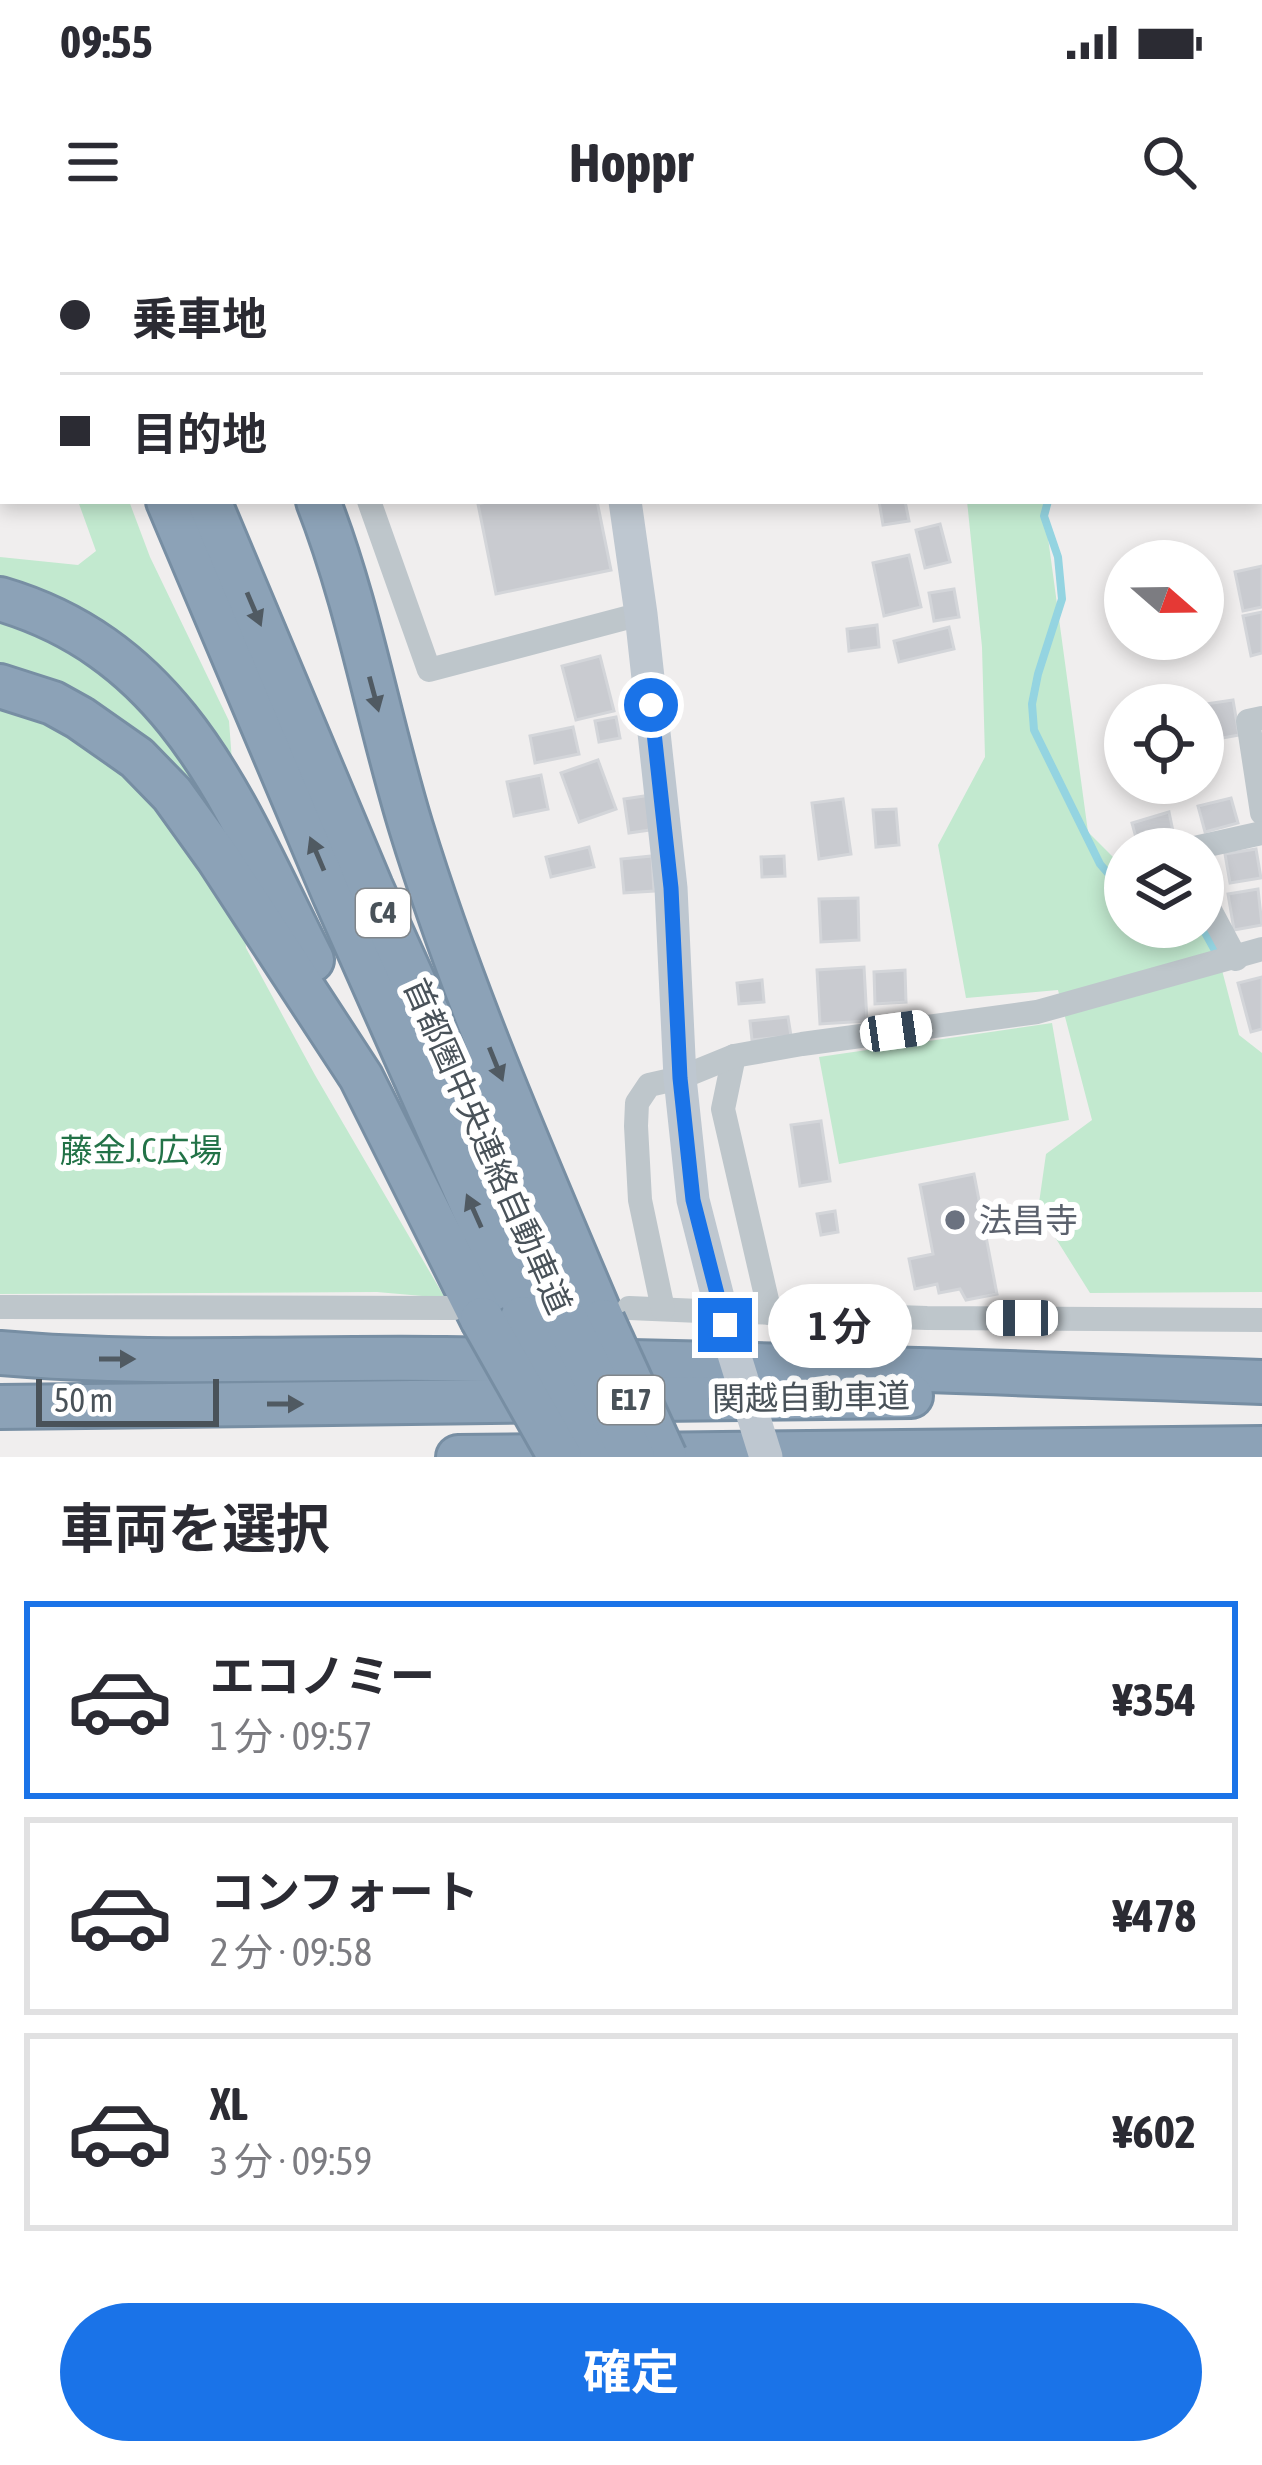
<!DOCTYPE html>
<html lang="ja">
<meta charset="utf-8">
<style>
:root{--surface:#fff;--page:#f7f7f7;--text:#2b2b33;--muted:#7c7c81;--line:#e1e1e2;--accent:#1a73e8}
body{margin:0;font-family:"Asap Condensed","Noto Sans JP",sans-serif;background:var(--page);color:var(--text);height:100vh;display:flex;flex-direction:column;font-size:45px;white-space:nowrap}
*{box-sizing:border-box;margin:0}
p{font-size:39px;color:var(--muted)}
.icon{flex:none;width:66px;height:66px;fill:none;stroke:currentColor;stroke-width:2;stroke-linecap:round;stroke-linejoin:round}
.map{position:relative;height:1217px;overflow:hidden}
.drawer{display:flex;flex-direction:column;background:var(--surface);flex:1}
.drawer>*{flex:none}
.banner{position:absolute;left:0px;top:0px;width:1263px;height:264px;box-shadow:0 6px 18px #0003;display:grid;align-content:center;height:264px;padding:0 60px;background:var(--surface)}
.needle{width:78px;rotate:110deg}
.fabs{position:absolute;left:1104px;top:300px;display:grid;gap:24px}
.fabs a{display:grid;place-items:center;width:120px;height:120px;border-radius:50%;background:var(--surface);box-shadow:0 6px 18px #0003;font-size:60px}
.scale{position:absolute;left:36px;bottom:30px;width:183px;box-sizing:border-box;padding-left:12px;border:6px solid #495259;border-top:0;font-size:33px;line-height:42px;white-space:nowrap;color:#495259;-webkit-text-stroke:9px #fff;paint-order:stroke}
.end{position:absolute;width:54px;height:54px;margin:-27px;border:15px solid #1a73e8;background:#fff;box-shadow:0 0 0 6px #fff}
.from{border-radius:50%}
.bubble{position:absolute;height:84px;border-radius:42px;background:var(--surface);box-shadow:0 6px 18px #0003;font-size:39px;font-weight:700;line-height:84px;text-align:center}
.car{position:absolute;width:36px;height:72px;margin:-36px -18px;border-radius:15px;box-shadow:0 0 9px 3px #0007;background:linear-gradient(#fff 24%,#345 0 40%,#fff 0 76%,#345 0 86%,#fff 0)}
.banner b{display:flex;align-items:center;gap:42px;height:114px;font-size:45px}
.banner b+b{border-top:3px solid var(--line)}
.banner i{width:30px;height:30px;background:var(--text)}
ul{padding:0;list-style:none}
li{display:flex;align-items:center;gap:36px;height:198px;margin:0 24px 18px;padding:0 36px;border:6px solid var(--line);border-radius:0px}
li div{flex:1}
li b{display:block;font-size:45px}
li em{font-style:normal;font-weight:700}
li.selected{border-color:var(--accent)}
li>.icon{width:108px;height:108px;stroke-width:1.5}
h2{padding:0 60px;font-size:54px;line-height:144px}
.cta{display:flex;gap:24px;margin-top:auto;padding:24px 60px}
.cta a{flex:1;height:138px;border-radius:72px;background:var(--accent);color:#fff;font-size:48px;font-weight:700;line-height:138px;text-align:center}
.status{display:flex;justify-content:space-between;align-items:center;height:84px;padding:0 60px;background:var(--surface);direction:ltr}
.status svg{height:33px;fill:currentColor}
header{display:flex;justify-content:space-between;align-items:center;height:156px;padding:0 60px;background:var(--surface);font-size:54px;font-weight:700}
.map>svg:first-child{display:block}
</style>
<div class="status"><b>09:55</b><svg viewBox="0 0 49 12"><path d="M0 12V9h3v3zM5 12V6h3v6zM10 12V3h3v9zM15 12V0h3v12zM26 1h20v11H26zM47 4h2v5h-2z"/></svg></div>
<header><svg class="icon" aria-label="menu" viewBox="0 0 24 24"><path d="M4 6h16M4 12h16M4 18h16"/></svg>Hoppr<svg class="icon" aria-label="search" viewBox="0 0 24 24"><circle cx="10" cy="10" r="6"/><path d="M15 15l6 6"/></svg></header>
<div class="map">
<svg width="1262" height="1217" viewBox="0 0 1262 1217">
<rect width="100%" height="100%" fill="#f0eeee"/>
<g fill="#c2e9cf">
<path d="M78,261H129L150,317L229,481L246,708L315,835L445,1058L377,1052L0,1054V317L78,325L96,311Z"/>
<path d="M967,261H1043L1088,592L1115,619L1125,618V687H1203V674L1212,692L1239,795L1262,813V1052L1090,1053L1038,970L1046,914L1092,880L1058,750L966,758L938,605L985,517L982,407Z"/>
<path d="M1052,783L1069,880L839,924L819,817Z"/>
</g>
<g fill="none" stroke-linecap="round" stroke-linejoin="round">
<g stroke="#94d4e1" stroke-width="8">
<path d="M978,0L979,3"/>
<path d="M1048,261L1044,276L1058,317L1062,359L1038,434L1032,464L1034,490L1100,624L1125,653"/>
<path d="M1202,687L1218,716"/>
</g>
</g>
<g fill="#c9cbd0" stroke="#d3d5d9" stroke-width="3">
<path d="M490,261H597L611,330L496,354L478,264Z"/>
<path d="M879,261H905L909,281L883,285Z"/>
<path d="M940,284L950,322L925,328L916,290Z"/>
<path d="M909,315L921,367L884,376L873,323Z"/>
<path d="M1262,326V367L1243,371L1235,332Z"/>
<path d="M954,349L959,377L934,381L929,353Z"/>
<path d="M1262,372V413L1251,416L1243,376Z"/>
<path d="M877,385L879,407L849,411L847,389Z"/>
<path d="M949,387L954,409L899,422L894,401Z"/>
<path d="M600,416L614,471L576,480L562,426Z"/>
<path d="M1233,460L1239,495L1211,500L1206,464Z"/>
<path d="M616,477L620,498L599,502L595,481Z"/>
<path d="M573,487L579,514L535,523L530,496Z"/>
<path d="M598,520L616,569L579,582L561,533Z"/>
<path d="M541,535L548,569L514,576L507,542Z"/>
<path d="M651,555L657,589L629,593L624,559Z"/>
<path d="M1231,558L1238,583L1205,592L1198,566Z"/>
<path d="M843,559L851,614L819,619L812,563Z"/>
<path d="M896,569L899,605L876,607L873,570Z"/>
<path d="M1169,572L1175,601L1139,609L1132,583Z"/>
<path d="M589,607L594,627L551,637L546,617Z"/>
<path d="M1256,609L1261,638L1230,643L1225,614Z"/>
<path d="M652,616L654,651L624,653L621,619Z"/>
<path d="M784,616L785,636L762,637L761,617Z"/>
<path d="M1258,649L1262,685L1234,690L1228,654Z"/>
<path d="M858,658L859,700L821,702L819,659Z"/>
<path d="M864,727L867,781L820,784L817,730Z"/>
<path d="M905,730L906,762L875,764L874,732Z"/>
<path d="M1262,737V789L1251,792L1238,743Z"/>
<path d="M762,740L764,762L739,764L737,743Z"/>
<path d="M788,777L791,796L752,800L750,781Z"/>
<path d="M821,881L830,941L800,946L791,885Z"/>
<path d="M974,934L997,1054L966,1060L960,1049L939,1053L937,1044L915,1049L909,1019L933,1014L920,945Z"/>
<path d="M835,971L838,992L821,995L817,974Z"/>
</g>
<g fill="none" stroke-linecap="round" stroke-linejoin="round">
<g stroke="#778ea3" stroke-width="48">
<g id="highway">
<path d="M65,0L66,3"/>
<path d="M105,0L106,3"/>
<path d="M0,54H3"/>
<path d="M168,261L334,654L522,1078"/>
<path d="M209,261L371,647L567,1082"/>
<path d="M318,261C359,366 378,479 411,587C463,756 534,918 603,1081"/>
<path d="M0,359C180,412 235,568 312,720"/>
<path d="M0,446L53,463L80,478L137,518L172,554L218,618L361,837L482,1079"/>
<path d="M0,1113C147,1126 297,1117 445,1119C717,1122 990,1132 1262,1142"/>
<path d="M0,1167L911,1156"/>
<path d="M458,1217L1262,1208"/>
</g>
</g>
<g stroke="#bec6cb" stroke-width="24">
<path d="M194,0L196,3"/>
<path d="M369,261L429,430L641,374"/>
<path d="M1262,478L1248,481L1262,573"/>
<path d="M1190,609L1262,593"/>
<path d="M1203,657L1236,719"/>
<path d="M734,816L723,869L770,1073"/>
<path d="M0,1067L454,1068"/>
<path d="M629,1068L700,1071"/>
<path d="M663,1069L640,960L636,886L637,863L649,845L680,838L734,816L802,804L1037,772L1262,709"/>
<path d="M746,1072L927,1078L1262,1080"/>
</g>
<g stroke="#bec7d0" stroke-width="33">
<path d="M592,0V3"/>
<path d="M625,261L641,374L671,648L680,838L693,960L725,1085"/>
</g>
<use href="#highway" stroke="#8ca2b7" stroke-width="42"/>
<g stroke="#778ea3" stroke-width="48" stroke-linecap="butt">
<g id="highway-bridge">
<path d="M522,1078L590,1217"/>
<path d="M482,1079L560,1217"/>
<path d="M603,1081L665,1217"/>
<path d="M567,1082L633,1217"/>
</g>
</g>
<path stroke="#bec7d0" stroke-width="33" d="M725,1085L766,1217"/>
<use href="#highway-bridge" stroke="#8ca2b7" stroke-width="42"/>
</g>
<defs><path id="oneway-solid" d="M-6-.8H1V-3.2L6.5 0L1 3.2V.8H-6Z" transform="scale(3)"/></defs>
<g fill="#505a62">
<use href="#oneway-solid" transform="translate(254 369) rotate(67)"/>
<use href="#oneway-solid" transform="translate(374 454) rotate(75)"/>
<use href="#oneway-solid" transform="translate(317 614) rotate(-113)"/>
<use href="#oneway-solid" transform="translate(496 824) rotate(68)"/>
<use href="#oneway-solid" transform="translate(474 971) rotate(-114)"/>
<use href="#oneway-solid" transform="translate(117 1119)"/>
<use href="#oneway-solid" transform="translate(285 1164)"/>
</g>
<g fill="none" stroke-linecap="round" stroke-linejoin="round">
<path stroke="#1a73e8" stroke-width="15" d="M651,465L671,648L680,838L693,960L725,1085"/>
</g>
<circle fill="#6b7280" stroke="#fff" stroke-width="4.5" cx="955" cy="980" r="12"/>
<g text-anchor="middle" stroke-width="12" stroke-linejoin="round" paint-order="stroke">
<g fill="#fff" stroke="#80868b" stroke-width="3">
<rect x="356" y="649" width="54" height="48" rx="9"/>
<rect x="598" y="1136" width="66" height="48" rx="9"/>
</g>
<g font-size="30" font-weight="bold" fill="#495259">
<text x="383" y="683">C4</text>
<text x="631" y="1170">E17</text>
</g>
<g font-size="33" fill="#495259" stroke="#fff">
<text transform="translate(488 906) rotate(66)" y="12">首都圏中央連絡自動車道</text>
<text transform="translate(811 1157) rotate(-1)" y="12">関越自動車道</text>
</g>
<g font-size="33" fill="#227247" stroke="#fff">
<text x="141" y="922">藤金J.C広場</text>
</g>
<g font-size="33" fill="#5b616d" stroke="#fff" text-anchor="start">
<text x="979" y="992">法昌寺</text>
</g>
</g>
</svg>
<div class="fabs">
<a><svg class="needle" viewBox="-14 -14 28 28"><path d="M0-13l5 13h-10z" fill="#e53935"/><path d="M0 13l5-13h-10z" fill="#7c7c81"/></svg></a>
<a><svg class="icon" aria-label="locate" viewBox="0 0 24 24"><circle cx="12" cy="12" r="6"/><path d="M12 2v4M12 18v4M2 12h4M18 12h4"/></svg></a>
<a><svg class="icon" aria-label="layers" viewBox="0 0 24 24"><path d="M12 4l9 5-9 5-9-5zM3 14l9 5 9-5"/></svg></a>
</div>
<div class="scale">50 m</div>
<i class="end from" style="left:651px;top:465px"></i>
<i class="end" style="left:725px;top:1085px"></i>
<div class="bubble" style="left:768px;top:1044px;width:144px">1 分</div>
<i class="car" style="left:896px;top:791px;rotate:82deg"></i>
<i class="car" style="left:1022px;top:1078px;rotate:270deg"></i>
<div class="banner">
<b><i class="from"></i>乗車地</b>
<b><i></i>目的地</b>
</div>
</div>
<section class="drawer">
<h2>車両を選択</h2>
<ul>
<li class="selected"><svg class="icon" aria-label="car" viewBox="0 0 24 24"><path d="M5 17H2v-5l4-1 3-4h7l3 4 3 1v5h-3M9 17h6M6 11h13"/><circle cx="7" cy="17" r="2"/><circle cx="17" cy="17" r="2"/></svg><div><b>エコノミー</b><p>1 分 · 09:57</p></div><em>¥354</em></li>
<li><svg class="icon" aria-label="car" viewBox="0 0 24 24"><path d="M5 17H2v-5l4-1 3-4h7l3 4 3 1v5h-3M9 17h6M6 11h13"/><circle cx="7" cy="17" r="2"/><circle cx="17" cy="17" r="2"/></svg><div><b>コンフォート</b><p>2 分 · 09:58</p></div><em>¥478</em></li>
<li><svg class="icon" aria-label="car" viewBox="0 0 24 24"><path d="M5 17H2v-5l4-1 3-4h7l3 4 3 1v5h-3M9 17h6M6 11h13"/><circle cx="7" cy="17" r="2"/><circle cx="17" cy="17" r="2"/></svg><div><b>XL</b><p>3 分 · 09:59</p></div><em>¥602</em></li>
</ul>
<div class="cta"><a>確定</a></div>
</section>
